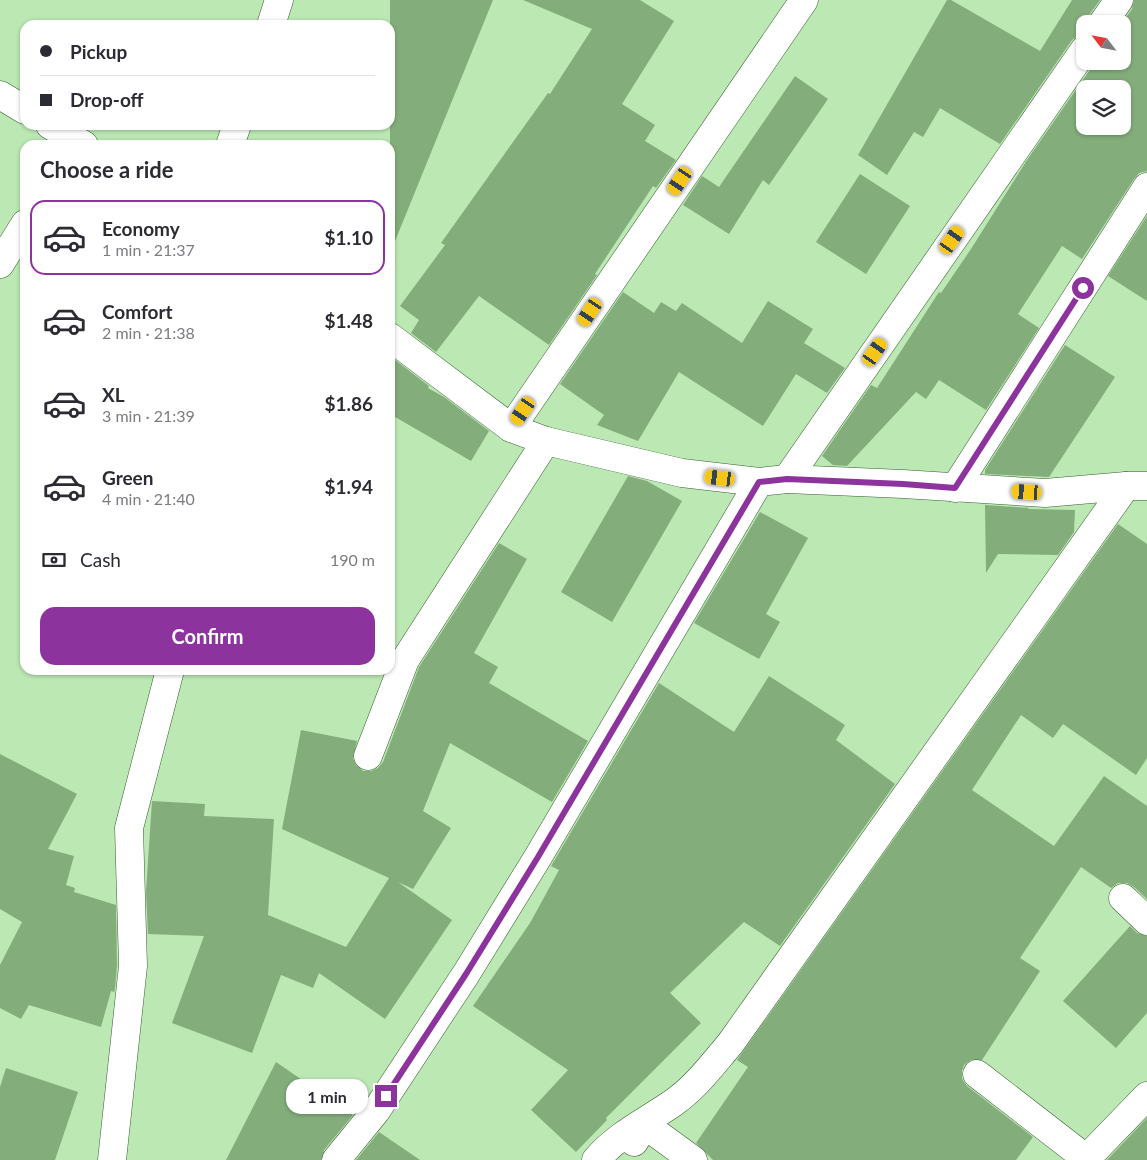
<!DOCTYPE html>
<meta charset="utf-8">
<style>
:root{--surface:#fff;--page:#f2f2f3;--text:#2b2b33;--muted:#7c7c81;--line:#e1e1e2;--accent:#8d339e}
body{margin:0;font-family:Lato,sans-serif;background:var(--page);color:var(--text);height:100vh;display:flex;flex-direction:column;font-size:19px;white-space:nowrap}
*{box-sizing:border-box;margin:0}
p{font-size:16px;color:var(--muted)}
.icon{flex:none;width:28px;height:28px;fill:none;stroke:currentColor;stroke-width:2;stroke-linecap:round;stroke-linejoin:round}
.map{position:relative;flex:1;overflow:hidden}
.drawer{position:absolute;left:20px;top:140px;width:375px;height:535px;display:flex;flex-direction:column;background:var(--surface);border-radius:15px;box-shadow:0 1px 4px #0004}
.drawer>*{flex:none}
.banner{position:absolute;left:20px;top:20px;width:375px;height:110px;border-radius:15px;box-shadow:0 1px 4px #0004;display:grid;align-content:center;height:110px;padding:0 20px;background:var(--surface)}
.needle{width:32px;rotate:302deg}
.tools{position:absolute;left:1076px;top:15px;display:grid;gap:10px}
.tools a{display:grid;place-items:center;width:55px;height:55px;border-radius:10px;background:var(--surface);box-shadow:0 1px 4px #0004;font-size:25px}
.end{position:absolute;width:22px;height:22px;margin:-11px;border:6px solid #8d339e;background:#fff;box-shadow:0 0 0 2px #fff}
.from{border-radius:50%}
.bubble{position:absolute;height:35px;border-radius:15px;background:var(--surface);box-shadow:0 1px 4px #0004;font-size:16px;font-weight:700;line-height:35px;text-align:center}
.car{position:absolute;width:15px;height:30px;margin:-15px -8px;border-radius:6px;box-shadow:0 0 4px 1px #0007;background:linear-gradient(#f5c518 24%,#345 0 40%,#f5c518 0 76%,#345 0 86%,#f5c518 0)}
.banner b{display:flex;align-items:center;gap:18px;height:48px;font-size:19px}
.banner b+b{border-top:1px solid var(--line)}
.banner i{width:12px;height:12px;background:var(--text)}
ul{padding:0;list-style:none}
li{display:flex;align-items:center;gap:15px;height:75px;margin:0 10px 8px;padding:0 10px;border:2px solid transparent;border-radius:15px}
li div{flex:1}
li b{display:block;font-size:19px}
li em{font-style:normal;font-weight:700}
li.selected{border-color:var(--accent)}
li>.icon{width:45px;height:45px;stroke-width:1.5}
h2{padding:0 20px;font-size:22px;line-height:60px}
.pay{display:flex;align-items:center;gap:12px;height:55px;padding:0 20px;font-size:19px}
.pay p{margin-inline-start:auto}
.button{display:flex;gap:10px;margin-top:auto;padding:10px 20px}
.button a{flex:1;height:58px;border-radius:15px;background:var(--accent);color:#fff;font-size:20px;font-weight:700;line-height:58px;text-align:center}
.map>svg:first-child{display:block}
</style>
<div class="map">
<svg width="1147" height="1160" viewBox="0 0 1147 1160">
<rect width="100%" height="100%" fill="#bbe8b3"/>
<g fill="#83ae7b" fill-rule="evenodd">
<path d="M390,0H493L391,251H390Z"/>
<path d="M523,0H640L674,21L622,104L655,125L645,141L676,160L656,188L653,186L595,274L597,275L549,345L479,296L436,352L411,333L419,320L400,306L445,245L441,243L548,93L550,94L592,29Z"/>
<path d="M947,0H951L1040,51L1072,0H1100L1089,15L1087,24H1085V34L1078,35L1072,40L1000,144L940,108L923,137L914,132L887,175L858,155Z"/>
<path d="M1134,0H1147V171L1139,173L1134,179L1082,259L1062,246L1018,314L1039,328L986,410L939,380L926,399L916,392L847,466L833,465L822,456L871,385L877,388L939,292L941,293L971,249L1027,160L1096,61H1122L1121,24L1132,9ZM1085,89H1122V126H1085Z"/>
<path d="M795,76L828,99L769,185L763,180L729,234L683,205L702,176L719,187Z"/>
<path d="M860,174L910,206L866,274L816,242Z"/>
<path d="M1147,216V301L1108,276Z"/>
<path d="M623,292L654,313L661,302L676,311L682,303L742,343L768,301L813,329L804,343L845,368L827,393L796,374L763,426L679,372L638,441L597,425L604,415L560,384Z"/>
<path d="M1065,345L1115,377L1049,477L985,474V470Z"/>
<path d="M390,360L393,362L395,360L429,386L428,388L444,397L489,431L471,461L390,414Z"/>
<path d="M628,476L647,481L682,501L612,622L561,592Z"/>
<path d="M985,505L1029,508L1028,509L1075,510L1074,532L1058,555L998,554L986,573Z"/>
<path d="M760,512L808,538L766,614L780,622L759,659L694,623Z"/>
<path d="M1118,524L1147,544V758L1136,775L1063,724L1053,738L1021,715L972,790L1054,846L1104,776L1147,806V899L1134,887L1127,883H1118L1111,888L1081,867L1020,958L1040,971L982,1060H971L964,1065L962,1071V1079L967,1086L1033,1137L1016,1160H713L696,1143L748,1067L737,1060Z"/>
<path d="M499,543L527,559L474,653L498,667L489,683L588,741L552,802L450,743L423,811L451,828L413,889L398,882L452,920L385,1019L319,973L313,988L281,975L252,1053L172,1023L204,936L148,934L146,891L152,801L205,804L204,816L274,819L268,915L346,947L389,878L282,829L301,730L357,741L353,758L356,765L363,771H371L378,768L383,762L419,667Z"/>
<path d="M769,676L845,725L836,740L895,784L780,946L744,922L670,993L701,1023L606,1118L607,1120L576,1152L531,1110L568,1070L473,1006L530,923L559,870L551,866L659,683L734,732Z"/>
<path d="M0,754L77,794L48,849L74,856L66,885L75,888L74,892L116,905L117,965L115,989L114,992L111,991L101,1027L29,1005L21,1019L0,1008V965L22,922L0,909Z"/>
<path d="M1130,926L1137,933L1147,936V1013L1116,1048L1063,1001Z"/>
<path d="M276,1062L353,1115L324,1150L321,1160H226Z"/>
<path d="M6,1068L78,1092L55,1160H0V1087Z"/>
<path d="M1147,1118V1160H1107Z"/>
<path d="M379,1132L420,1160H356Z"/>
</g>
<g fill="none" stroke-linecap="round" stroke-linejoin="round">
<g stroke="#375f31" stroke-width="29">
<g id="minor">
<path d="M1102,24L1119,0"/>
<path d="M271,25L279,0"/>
<path d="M0,95L25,110"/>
<path d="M50,125L84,145"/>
<path d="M230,145L237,125"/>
<path d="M0,264L25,224"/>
<path d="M390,337L511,428L546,441L682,473L759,482L787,479L903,484L1045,493L1126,486H1147"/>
<path d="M511,428L804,0"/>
<path d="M787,479L1085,49"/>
<path d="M955,488L1147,187"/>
<path d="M368,756L405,660L546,441"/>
<path d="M1123,898L1147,921"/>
<path d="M977,1074L1088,1160"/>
<path d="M634,1142L645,1125L693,1160"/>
<path d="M112,1160L133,966L129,828L170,670"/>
<path d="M336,1160L376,1111L466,974L538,857L759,482"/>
<path d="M596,1160C617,1135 647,1121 673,1103C696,1087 712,1065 730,1044L1126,486"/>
<path d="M1085,1160L1147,1096"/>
</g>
</g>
<use href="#minor" stroke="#fff" stroke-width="28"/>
</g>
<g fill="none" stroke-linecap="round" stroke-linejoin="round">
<path stroke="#8d339e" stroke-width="6" d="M386,1096L466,974L538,857L759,482L787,479L903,484L955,488L1083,288"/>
</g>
</svg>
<div class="tools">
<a><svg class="needle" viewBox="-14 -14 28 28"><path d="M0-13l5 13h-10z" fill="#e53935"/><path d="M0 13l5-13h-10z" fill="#7c7c81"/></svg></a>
<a><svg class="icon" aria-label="layers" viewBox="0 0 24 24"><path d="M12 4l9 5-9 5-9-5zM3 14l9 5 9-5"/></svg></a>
</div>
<i class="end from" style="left:1083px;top:288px"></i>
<i class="end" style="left:386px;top:1096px"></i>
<div class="bubble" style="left:286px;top:1079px;width:82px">1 min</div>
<i class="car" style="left:680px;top:181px;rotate:214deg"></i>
<i class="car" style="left:952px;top:240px;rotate:35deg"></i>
<i class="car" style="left:590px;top:312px;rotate:214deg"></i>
<i class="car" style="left:875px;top:352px;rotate:35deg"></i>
<i class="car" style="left:523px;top:411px;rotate:214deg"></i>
<i class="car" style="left:720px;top:478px;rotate:277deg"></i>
<i class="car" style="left:1027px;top:492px;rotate:273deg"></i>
<div class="banner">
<b><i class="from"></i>Pickup</b>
<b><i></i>Drop-off</b>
</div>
<section class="drawer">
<h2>Choose a ride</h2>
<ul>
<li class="selected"><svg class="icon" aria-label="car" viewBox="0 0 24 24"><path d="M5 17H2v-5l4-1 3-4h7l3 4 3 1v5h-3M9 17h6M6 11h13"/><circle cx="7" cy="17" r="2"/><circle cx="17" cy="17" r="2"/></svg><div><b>Economy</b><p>1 min · 21:37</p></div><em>$1.10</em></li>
<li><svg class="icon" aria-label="car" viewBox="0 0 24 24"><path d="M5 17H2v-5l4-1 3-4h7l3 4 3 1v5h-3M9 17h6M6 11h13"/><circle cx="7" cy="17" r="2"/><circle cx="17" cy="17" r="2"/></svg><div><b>Comfort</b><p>2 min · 21:38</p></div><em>$1.48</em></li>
<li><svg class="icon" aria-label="car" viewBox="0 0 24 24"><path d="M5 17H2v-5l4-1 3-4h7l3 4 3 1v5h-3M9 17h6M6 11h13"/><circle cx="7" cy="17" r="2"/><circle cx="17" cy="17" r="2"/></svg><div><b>XL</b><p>3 min · 21:39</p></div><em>$1.86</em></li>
<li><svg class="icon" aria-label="car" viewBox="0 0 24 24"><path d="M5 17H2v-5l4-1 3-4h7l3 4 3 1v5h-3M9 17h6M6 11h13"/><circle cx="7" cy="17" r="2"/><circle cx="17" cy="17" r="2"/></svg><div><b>Green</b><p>4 min · 21:40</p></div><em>$1.94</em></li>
</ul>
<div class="pay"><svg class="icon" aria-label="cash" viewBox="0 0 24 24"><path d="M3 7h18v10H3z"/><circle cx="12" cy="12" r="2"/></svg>Cash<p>190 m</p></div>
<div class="button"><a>Confirm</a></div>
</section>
</div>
